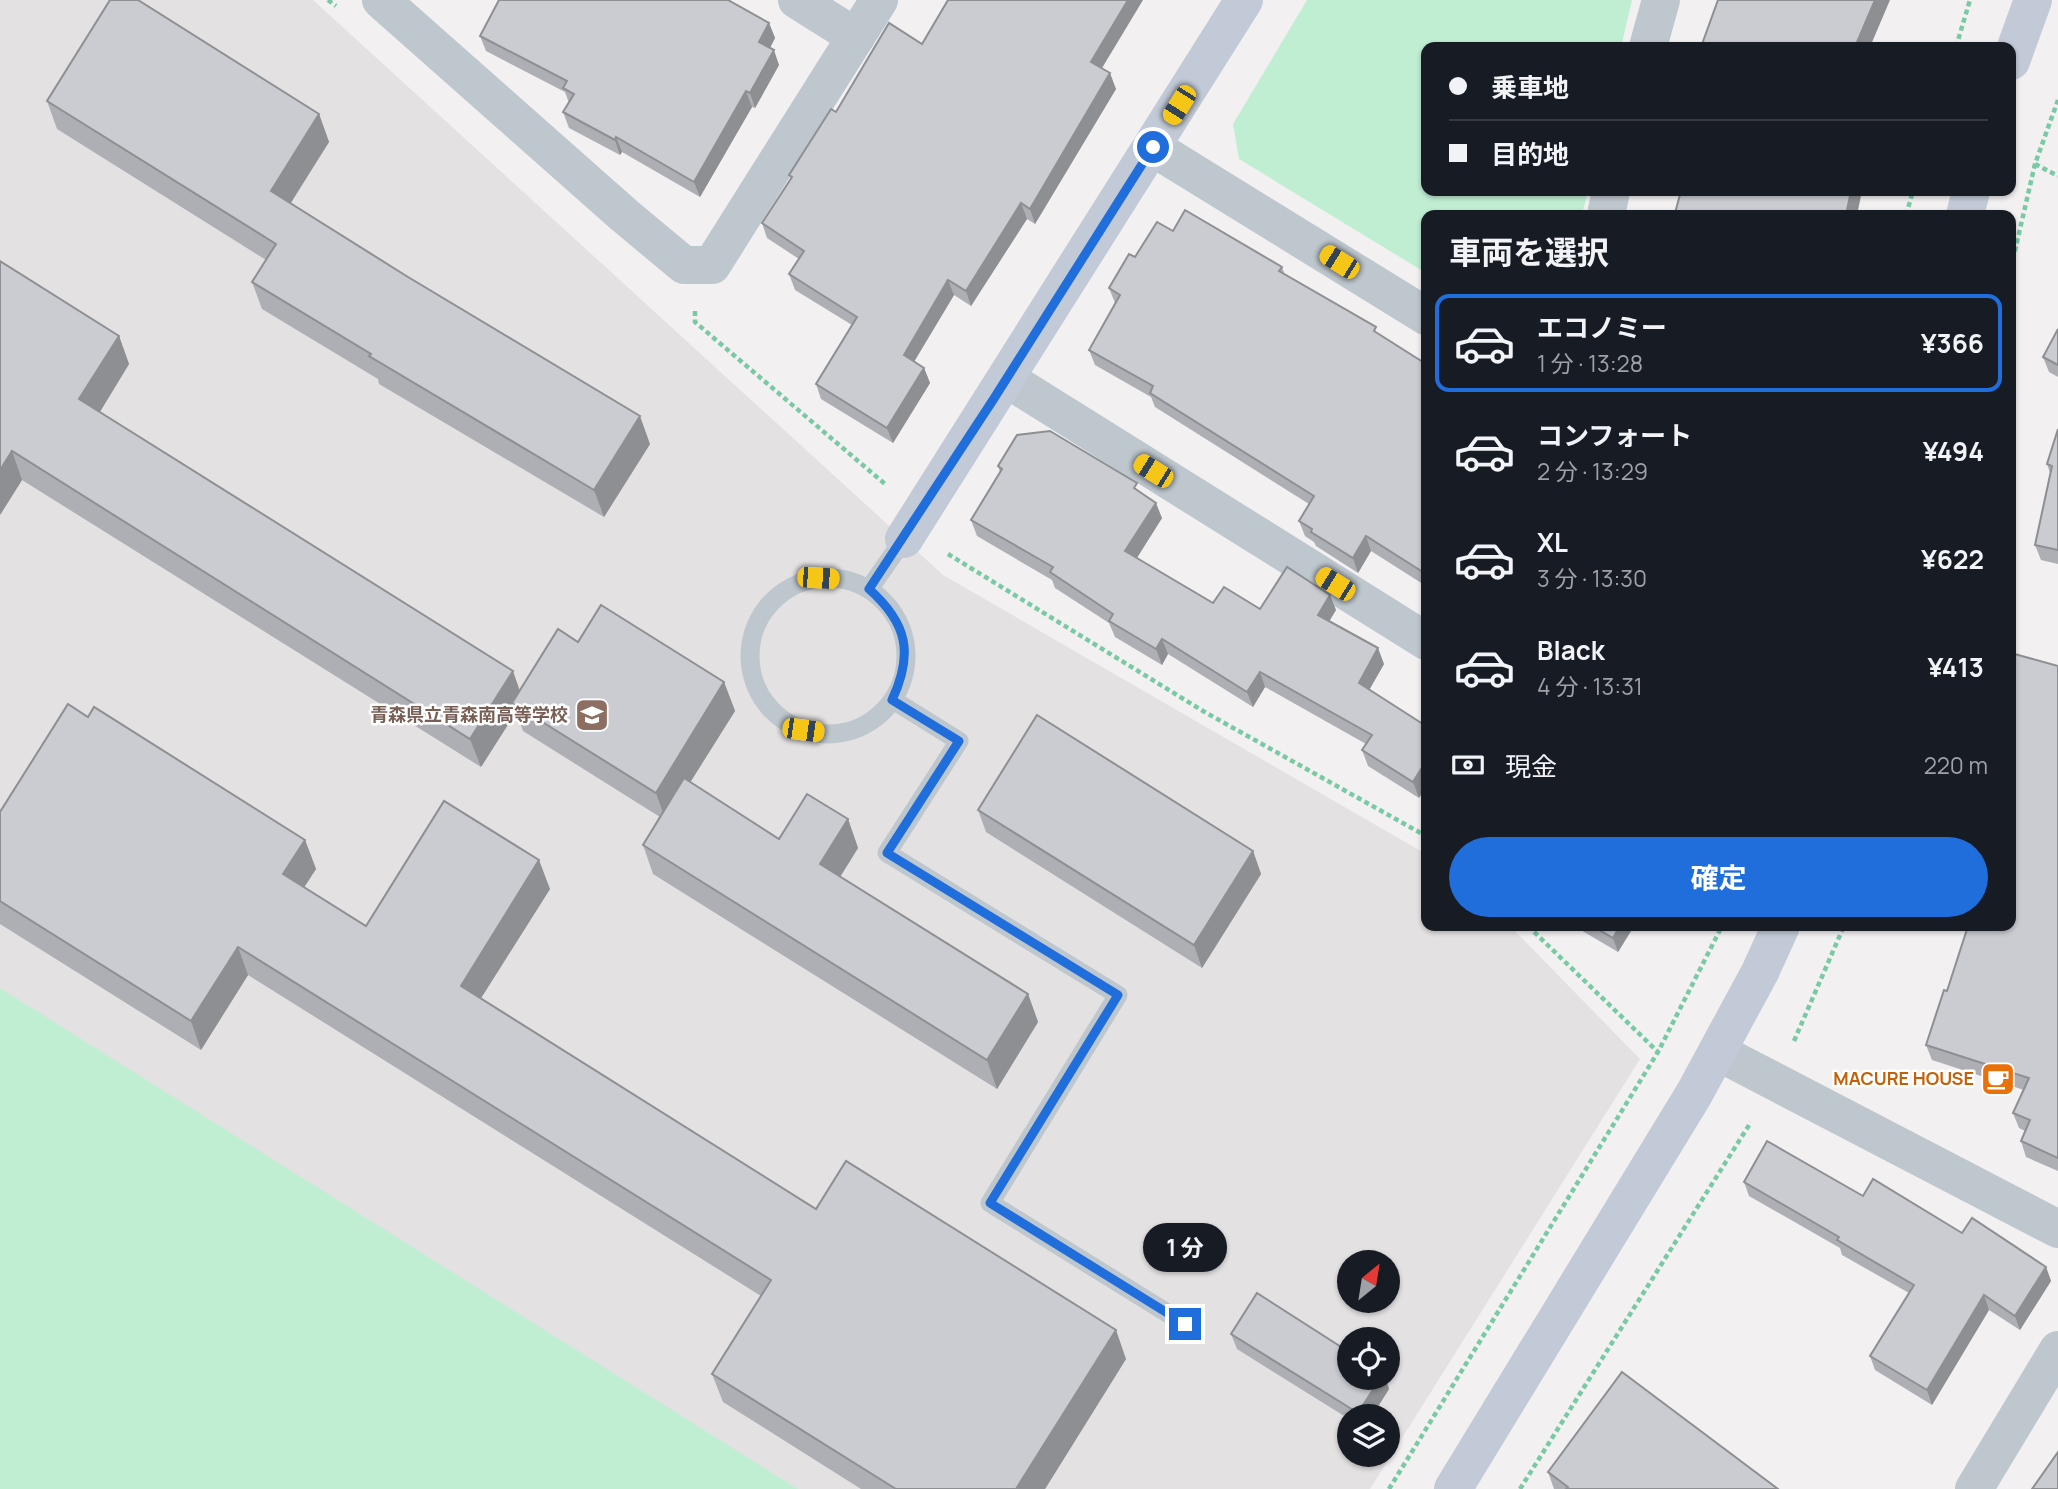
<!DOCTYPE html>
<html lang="ja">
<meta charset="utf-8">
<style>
:root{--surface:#171b24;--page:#242831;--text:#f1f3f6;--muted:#9ea1a6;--line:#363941;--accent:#206ddc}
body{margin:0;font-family:Manrope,"Noto Sans JP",sans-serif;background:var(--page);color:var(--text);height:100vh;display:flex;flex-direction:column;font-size:26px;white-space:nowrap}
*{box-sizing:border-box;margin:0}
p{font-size:23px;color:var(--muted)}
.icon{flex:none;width:38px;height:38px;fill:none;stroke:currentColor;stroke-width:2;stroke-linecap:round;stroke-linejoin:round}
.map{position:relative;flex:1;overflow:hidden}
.drawer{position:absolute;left:1421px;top:210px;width:595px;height:721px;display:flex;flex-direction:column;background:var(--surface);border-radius:14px;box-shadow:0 2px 5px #0004}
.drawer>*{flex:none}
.top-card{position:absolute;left:1421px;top:42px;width:595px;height:154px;border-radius:14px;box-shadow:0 2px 5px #0004;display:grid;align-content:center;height:154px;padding:0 28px;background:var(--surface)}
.needle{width:46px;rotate:30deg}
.fabs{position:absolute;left:1337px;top:1250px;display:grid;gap:14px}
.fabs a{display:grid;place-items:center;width:63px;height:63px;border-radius:50%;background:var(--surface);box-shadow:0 2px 5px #0004;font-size:35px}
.end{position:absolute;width:32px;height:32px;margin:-16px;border:9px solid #206ddc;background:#fff;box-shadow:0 0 0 4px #fff}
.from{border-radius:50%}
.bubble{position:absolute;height:49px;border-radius:24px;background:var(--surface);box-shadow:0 2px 5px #0004;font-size:23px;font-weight:700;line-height:49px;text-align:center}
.car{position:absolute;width:21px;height:42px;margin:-21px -10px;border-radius:9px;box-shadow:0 0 5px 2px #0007;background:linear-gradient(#f5c518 24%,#345 0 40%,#f5c518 0 76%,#345 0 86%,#f5c518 0)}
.top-card b{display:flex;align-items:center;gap:24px;height:66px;font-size:26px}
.top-card b+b{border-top:2px solid var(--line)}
.top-card i{width:18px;height:18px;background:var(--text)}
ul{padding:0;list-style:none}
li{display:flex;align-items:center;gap:21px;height:98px;margin:0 14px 10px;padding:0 14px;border:4px solid transparent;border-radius:14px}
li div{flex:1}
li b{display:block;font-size:26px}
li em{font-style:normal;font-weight:700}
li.current{border-color:var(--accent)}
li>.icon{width:63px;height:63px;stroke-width:1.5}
h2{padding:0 28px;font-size:32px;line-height:84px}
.pay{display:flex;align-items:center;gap:18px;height:77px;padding:0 28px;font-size:26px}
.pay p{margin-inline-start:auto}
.primary-button{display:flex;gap:14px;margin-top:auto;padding:14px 28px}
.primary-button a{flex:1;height:80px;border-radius:42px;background:var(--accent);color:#fff;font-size:28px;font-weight:700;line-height:80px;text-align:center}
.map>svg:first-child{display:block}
</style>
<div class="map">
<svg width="2058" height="1489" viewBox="0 0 2058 1489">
<rect width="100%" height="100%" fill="#f2f0f0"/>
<path fill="#e3e1e1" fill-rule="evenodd" d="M0,0H313L943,575L1426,854V926H1510L1640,1059L1370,1489H0ZM1349,1262H1388V1300H1349ZM1349,1339H1388V1377H1349ZM1349,1416H1388V1454H1349Z"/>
<g fill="#c0eed3">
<path d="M1307,0H1632L1621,47H1426V191H1588L1582,215H1426V273L1239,159L1233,124Z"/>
<path d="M0,988L798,1489H0Z"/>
</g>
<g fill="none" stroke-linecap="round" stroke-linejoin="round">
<g stroke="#79caa4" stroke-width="4.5" stroke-dasharray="5 3.5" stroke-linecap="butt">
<path d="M328,0L336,6"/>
<path d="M1956,47L1970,0"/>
<path d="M2035,164L2058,176"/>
<path d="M1906,215L1913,191"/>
<path d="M2011,268L2035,164L2058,100"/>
<path d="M695,311V322L885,484"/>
<path d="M948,554L1203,711L1426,836"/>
<path d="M1528,926L1658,1052"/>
<path d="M1794,1041L1844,926"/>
<path d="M1389,1489L1658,1052L1722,926"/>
<path d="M1520,1489L1751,1122"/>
</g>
<g stroke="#bec7ce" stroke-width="19">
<circle cx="828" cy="656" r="78"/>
<path d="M869,589L904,539"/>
<path d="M893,700L959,741L887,853L1118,995L990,1203L1185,1324"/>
</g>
<g stroke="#bec7ce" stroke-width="38">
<path d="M381,0L624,215L684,265H712L879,0"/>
<path d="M797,0L856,37"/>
<path d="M1648,47L1661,0"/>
<path d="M1152,147L1426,316"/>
<path d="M1606,215L1611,191"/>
<path d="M1007,379L1426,641"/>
<path d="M1718,1052L2058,1229"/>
<path d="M1974,1489L2058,1350"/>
</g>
<g stroke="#c1cad6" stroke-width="38">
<path d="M2011,61L2033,0"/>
<path d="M1965,215L1971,191"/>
<path d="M904,539L1244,0"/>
<path d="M1453,1489L1694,1094L1760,972L1781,926"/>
</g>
</g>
<g fill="#aeafb5">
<path d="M769,23L775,38L770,48L779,65L755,108L752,107L700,197L622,152L620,155L569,128L563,112L569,103L565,92L486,51L480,36Z"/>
<path d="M922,44L1102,69L1116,89L1035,224L1027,219L971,306L954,295L914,362L924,368L930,383L893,443L821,399L816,384L852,325L795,290L789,274L799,259L767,238L762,223L791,179L789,175L836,112Z"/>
<path d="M47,101L319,114L329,142L291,203L650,444L604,517L379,384L378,379L262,309L252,282L266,260L57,129Z"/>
<path d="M1173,231L1282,267L1285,275L1426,364V586L1371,551L1358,573L1316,546L1314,542L1305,536L1299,521L1309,504L1155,407L1151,397L1095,365L1089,350L1115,303L1109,288L1135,257Z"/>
<path d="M0,261L119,336L129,364L100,412L520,690L578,642L724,682L735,711L690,782L779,839L848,819L858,848L840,877L1028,994L1038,1022L997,1089L653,874L643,845L660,817L523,731L516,712L481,767L22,480L0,515Z"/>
<path d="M2058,329V377L2049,372L2043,357Z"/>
<path d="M2058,429V564L2041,560L2035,545L2050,473L2047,464Z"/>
<path d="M998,466L1140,492L1162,518L1137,558L1213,603L1260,609L1336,610L1329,621L1384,664L1369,690L1426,726V786L1419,798L1368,766L1362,750L1366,744L1265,687L1253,707L1168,654L1162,665L1115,637L1109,623L1055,588L1052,580L977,536L971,520L1000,472Z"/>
<path d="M2058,666V1171L2026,1157L2021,1141L2025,1131L2019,1128L2013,1113L2024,1090L1932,1060L1926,1045L1947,991Z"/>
<path d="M88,717L305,840L316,869L304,887L366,926L550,889L481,998L816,1209L1126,1359L1045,1489H861L723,1402L712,1374L761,1296L248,975L201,1050L0,924V812Z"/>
<path d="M978,810L1253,851L1261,874L1202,968L986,832Z"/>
<path d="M1574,926H1634L1618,952Z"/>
<path d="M1744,1182L1863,1196L1962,1233L2046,1267L2051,1281L2020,1330L1989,1310L1932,1405L1875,1370L1870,1356L1909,1293L1842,1255L1840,1248L1749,1196Z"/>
<path d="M1231,1334L1349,1377H1385L1389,1389L1372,1416H1349V1419L1237,1349Z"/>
<path d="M1548,1472L1778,1489H1554Z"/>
</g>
<g fill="#8d8f93">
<path d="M1128,0H1143L1096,78L1091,62Z"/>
<path d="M1875,0H1890L1870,47H1855Z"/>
<path d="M769,23L775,38L765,57L759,42Z"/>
<path d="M774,50L779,65L755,108L750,93Z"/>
<path d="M1110,73L1116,89L1035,224L1030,209Z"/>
<path d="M746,91L752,107L700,197L694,182Z"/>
<path d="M319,114L329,142L281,218L271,191Z"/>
<path d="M616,137L622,152L620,155L615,140Z"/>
<path d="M1851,191H1862L1857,215H1846Z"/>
<path d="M1021,203L1027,219L971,306L966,291Z"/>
<path d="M948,280L954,295L909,370L904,355Z"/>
<path d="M119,336L129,364L90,428L79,399Z"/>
<path d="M924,368L930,383L893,443L887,428Z"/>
<path d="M640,416L650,444L604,517L594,490Z"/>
<path d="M12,451L22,480L0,515V470Z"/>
<path d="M1156,503L1162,518L1131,567L1125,551Z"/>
<path d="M1366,536L1371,551L1358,573L1353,558Z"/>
<path d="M1330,595L1336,610L1324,630L1318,615Z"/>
<path d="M1162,639L1168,654L1162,665L1156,649Z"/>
<path d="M1378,648L1384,664L1364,699L1359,683Z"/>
<path d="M513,671L523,700L512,703L516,712L481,767L470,739Z"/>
<path d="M1260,672L1265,687L1253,707L1247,692Z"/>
<path d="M724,682L735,711L666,821L656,793Z"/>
<path d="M1426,761V786L1419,798L1413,782Z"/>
<path d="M848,819L858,848L830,893L820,864Z"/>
<path d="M305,840L316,869L294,903L283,874Z"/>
<path d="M1253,851L1261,874L1202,968L1194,945Z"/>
<path d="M539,860L550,889L471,1014L461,986Z"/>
<path d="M1620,926H1634L1618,952L1613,938Z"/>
<path d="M238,947L248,975L201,1050L191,1021Z"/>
<path d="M1028,994L1038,1022L997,1089L987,1060Z"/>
<path d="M2046,1267L2051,1281L2020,1330L2015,1316Z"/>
<path d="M1984,1295L1989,1310L1932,1405L1927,1390Z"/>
<path d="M1116,1330L1126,1359L1045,1489H1016Z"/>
<path d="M1381,1377H1385L1389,1389L1372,1416H1359L1358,1413Z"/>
</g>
<g fill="#caccd2" stroke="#8d8f93" stroke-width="2">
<path d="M110,0H138L319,114L271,191L408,277L640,416L594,490L369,356L371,354L252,282L276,244L47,101Z"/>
<path d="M499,0H728L769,23L759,42L774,50L750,93L746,91L694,182L616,137L615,140L563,112L574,94L563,88L567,81L480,36Z"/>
<path d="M948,0H1128L1091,62L1110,73L1030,209L1021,203L966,291L948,280L904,355L924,368L887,428L816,384L857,317L789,274L804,251L762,223L792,177L789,175L831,109L836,112L889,23L922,44Z"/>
<path d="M1718,0H1875L1855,47H1701Z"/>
<path d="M1681,191H1851L1846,215H1667L1668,211L1675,213Z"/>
<path d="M1185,210L1282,267L1279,271L1376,327L1374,331L1426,364V574L1366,536L1353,558L1311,532L1312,529L1299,521L1314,496L1150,393L1153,386L1089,350L1120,295L1109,288L1129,254L1135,257L1157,222L1173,231Z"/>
<path d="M0,261L119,336L79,399L513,671L470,739L12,451L0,470Z"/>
<path d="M2058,329V365L2043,357Z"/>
<path d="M2058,429V550L2035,545L2052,466L2047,464Z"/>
<path d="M1050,431L1137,483L1134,488L1156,503L1125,551L1213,603L1224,587L1260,609L1287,567L1330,595L1318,615L1378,648L1359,683L1426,726V761L1413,782L1362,750L1372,735L1260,672L1247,692L1162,639L1156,649L1109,621L1113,614L1050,572L1053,567L971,520L1002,469L998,466L1017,435Z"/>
<path d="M601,605L724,682L656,793L512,703L558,629L578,642Z"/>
<path d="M2011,653L2058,666V1158L2021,1141L2030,1120L2013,1113L2029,1078L1926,1045L1944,990L1947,991L1968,926H2011Z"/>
<path d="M68,704L88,717L94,707L305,840L283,874L366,926L444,801L539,860L461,986L816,1209L846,1161L1116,1330L1016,1489H896L712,1374L771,1280L238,947L191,1021L0,901V812Z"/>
<path d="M1037,715L1253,851L1194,945L978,810Z"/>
<path d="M684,778L779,839L807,794L848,819L820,864L1028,994L987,1060L643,845Z"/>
<path d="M1593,926H1620L1613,938Z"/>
<path d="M1767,1141L1863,1196L1873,1179L1962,1233L1972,1218L2046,1267L2015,1316L1984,1295L1927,1390L1870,1356L1914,1285L1837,1240L1839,1237L1744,1182Z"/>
<path d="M1257,1293L1349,1352V1377H1381L1358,1413L1231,1334Z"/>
<path d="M1622,1372L1778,1489H1566L1568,1487L1548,1472Z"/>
<path d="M2058,1452V1489H2032Z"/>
</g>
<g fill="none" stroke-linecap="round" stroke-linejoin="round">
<path stroke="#206ddc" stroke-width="9" d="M1153,147L993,400L869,589C907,623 914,653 892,700L959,741L887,853L1118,995L990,1203L1185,1324"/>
</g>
<defs>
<g id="school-square" transform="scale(1.75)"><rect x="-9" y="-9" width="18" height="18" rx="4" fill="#8d6e63" stroke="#fff"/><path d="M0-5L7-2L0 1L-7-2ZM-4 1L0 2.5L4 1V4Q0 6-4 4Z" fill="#fff"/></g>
<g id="cafe-square" transform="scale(1.75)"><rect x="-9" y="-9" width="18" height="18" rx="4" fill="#e8710a" stroke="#fff"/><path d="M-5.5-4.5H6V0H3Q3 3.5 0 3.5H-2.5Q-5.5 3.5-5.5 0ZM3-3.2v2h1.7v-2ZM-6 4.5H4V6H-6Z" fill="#fff"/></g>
</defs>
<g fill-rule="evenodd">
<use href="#school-square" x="592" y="715"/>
<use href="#cafe-square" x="1998" y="1079"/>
</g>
<g text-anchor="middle" stroke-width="5" stroke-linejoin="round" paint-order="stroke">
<g font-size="18" font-weight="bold" fill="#785e54" stroke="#fff" text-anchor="end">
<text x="568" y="721">青森県立青森南高等学校</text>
</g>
<g font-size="18" font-weight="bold" fill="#c56008" stroke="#fff" text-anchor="end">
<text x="1974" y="1085">MACURE HOUSE</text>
</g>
</g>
</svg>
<div class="fabs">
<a><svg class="needle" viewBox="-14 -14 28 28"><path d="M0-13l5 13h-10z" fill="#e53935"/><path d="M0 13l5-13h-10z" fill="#9ea1a6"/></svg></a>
<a><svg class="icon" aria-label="locate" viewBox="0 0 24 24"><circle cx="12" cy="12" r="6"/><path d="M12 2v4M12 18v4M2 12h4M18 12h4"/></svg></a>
<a><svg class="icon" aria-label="layers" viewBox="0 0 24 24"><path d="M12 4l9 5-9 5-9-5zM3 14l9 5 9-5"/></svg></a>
</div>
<i class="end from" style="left:1153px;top:147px"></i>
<i class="end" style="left:1185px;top:1324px"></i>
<div class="bubble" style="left:1143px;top:1223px;width:84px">1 分</div>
<i class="car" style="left:1179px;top:105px;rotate:212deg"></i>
<i class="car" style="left:1339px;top:262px;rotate:302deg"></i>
<i class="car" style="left:1153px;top:471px;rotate:302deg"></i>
<i class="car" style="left:818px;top:578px;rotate:93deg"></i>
<i class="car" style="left:1335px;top:584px;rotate:302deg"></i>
<i class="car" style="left:803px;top:730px;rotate:98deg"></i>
<div class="top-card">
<b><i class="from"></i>乗車地</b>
<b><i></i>目的地</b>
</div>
<section class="drawer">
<h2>車両を選択</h2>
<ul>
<li class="current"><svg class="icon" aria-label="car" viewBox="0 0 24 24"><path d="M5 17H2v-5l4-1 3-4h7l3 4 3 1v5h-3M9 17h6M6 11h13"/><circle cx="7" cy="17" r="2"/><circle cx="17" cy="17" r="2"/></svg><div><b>エコノミー</b><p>1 分 · 13:28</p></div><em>¥366</em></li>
<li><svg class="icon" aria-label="car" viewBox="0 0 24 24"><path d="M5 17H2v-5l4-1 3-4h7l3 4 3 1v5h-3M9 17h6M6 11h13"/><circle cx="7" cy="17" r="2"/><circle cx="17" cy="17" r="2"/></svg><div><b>コンフォート</b><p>2 分 · 13:29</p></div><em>¥494</em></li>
<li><svg class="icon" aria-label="car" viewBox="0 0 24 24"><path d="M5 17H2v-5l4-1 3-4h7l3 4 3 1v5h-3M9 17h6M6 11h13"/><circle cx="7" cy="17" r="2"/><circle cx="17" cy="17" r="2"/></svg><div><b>XL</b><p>3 分 · 13:30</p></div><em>¥622</em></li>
<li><svg class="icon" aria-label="car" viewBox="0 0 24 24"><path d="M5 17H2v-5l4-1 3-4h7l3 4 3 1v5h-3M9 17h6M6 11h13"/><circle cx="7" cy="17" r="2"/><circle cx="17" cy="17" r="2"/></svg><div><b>Black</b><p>4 分 · 13:31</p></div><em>¥413</em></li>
</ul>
<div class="pay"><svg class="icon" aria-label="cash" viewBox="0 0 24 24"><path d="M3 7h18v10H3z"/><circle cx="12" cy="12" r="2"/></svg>現金<p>220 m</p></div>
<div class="primary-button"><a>確定</a></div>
</section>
</div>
